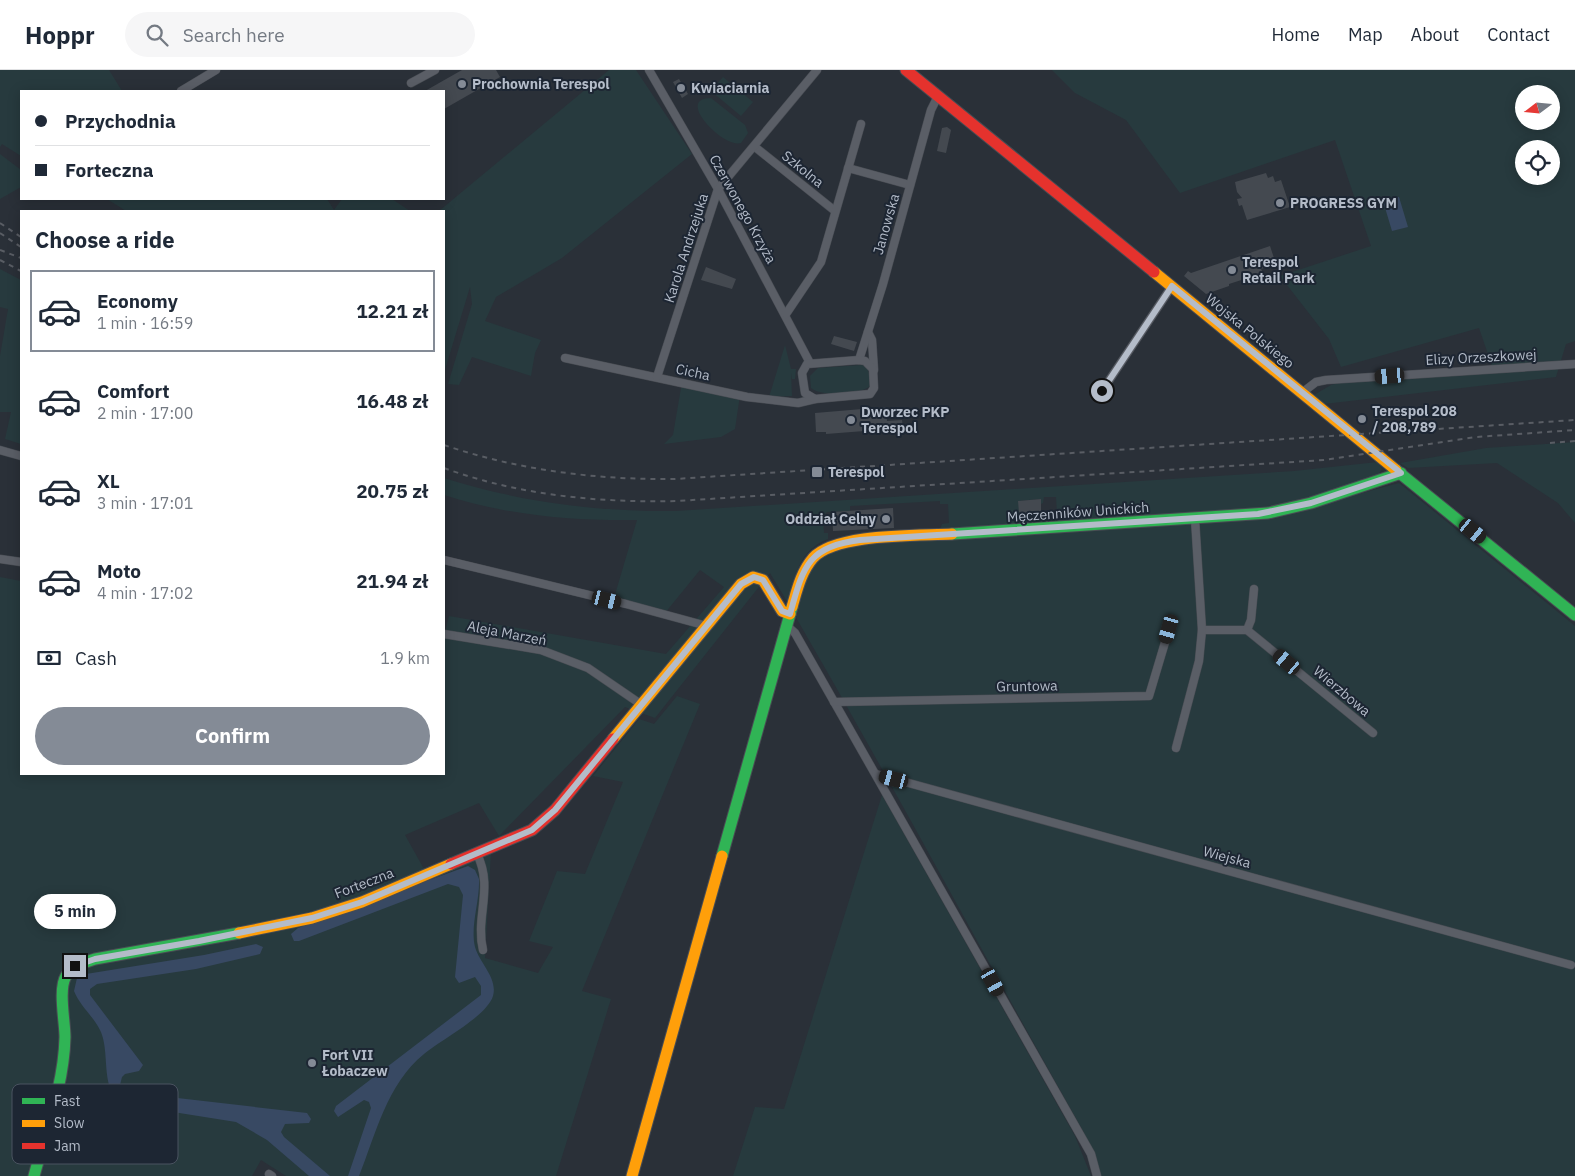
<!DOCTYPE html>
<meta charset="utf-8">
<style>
:root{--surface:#fff;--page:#f6f6f7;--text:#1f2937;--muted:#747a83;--line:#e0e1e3;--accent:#848b96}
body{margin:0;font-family:"IBM Plex Sans",sans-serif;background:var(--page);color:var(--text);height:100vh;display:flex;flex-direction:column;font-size:19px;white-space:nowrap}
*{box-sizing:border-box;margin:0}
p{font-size:16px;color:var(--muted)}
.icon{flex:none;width:28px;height:28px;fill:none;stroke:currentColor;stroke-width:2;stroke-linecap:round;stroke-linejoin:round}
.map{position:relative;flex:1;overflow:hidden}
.side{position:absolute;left:20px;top:140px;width:425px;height:565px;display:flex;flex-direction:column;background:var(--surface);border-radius:0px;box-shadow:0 2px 12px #0003}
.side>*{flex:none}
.banner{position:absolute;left:20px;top:20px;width:425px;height:110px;border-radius:0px;box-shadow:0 2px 12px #0003;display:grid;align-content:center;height:110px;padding:0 15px;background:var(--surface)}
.needle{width:32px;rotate:254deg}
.fabs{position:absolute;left:1515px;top:15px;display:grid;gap:10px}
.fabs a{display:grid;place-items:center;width:45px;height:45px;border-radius:50%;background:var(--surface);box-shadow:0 2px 12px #0003;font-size:25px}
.end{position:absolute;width:22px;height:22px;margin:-11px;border:6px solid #b4bcc9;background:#111;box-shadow:0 0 0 2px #111}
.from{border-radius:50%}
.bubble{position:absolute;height:35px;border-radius:18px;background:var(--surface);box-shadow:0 2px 12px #0003;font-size:16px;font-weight:800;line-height:35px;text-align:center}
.car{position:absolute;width:15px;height:30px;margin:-15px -8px;border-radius:6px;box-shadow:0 0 4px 1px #0007;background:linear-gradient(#222 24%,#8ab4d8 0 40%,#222 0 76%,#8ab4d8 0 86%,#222 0)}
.banner b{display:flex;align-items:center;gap:18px;height:48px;font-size:19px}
.banner b+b{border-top:1px solid var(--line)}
.banner i{width:12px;height:12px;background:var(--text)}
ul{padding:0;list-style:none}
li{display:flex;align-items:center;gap:15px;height:82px;margin:0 10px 8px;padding:0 5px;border:2px solid transparent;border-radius:0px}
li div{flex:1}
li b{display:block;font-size:19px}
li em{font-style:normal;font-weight:800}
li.active{border-color:var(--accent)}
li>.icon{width:45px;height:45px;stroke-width:1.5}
h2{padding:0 15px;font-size:22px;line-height:60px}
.pay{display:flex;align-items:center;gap:12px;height:55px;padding:0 15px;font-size:19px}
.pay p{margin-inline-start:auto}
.cta{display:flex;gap:10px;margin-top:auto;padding:10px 15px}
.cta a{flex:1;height:58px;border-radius:30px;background:var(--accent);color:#fff;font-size:20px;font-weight:800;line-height:58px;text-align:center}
header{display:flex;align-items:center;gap:30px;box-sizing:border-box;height:70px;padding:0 25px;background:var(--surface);border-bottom:1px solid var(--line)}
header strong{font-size:24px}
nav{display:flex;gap:28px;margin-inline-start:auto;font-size:18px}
.search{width:350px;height:45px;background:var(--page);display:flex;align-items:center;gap:12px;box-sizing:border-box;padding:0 18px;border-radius:28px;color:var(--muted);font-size:19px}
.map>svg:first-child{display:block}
</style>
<header>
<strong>Hoppr</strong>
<div class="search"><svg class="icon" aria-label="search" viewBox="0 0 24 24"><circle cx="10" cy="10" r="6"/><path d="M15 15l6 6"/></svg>Search here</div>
<nav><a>Home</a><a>Map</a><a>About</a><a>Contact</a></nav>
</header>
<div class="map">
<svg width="1575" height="1106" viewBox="0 0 1575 1106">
<rect width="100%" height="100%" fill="#2a3038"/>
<g fill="#273a3e" fill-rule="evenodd">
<path d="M0,0H109L122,21H21V86L2,74L0,77Z"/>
<path d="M609,0H636L692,84L562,188L496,227L485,251L541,270L535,283L531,306L472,287L459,315L448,314L472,234L470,217L444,303V141H439Z"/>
<path d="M1052,0H1575V271L1566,274L1556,307L1324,334L1314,325L1331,315L1352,309L1493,299L1479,258L1341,297L1329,269L1280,206L1371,176L1335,70L1180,123L1126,50L1075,23ZM1524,24H1551V51H1524ZM1524,79H1551V106H1524Z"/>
<path d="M723,7L753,32L741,46L711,21Z"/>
<path d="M711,28L745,55L748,63L741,73C724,79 674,28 711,28Z"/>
<path d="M0,84L21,100V117L0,129Z"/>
<path d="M107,129H327L334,140L342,129H392L410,141H126Z"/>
<path d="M0,199L21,210V374L5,369L11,342H0V286L8,239L0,237Z"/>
<path d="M785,275L791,299H796L795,309H792L791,303L792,326L769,327Z"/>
<path d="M862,295L868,298L871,315C863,325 820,327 811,318L810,306L818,298Z"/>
<path d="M682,312L740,325L735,359L721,367L664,374L673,365Z"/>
<path d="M1575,372V453L1558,433L1497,393L1408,398L1400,393L1486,378Z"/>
<path d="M1378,392L1382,399L1378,405L1300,430L1263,438L1053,452L1052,447L1057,444L1056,427H1044L1043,433L1041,434L1040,429L1019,431L1020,447L1043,446L1044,450H1048V453L940,459L942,454L949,453L948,434H940V431L850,436V441L827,442L823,446L824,463H828V469C800,479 794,507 788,533L770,503L655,648L625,637L499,766L479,733L405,765L429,808L491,782L485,888L538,903L553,877L529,871L557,801L585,804L623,712L593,706L639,649L654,654L677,626L700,634L582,921L611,929L556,1106H286L261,1090L252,1106H0V507L21,511V704H444V566L449,546L666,584L724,517L700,500L665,543L614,528L637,450C571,451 506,445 444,425V408C520,432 597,442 676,441L1294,401Z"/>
<path d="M1399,413L1575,556V1106H1101L1083,1061C986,889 893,715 794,544L799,525L815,491L837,477L1295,441Z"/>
<path d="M882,725L1075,1066L1091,1106H733L755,1037L784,1039Z"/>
</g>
<g fill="#384963">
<path d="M1399,127L1408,157L1392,161L1383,131Z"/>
<path d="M468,796L475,800L479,809C480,831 470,856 475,877C480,894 498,908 493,926C487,946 441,970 424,984C387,1014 376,1063 359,1106H348L371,1038L369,1032L364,1030L338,1047L334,1041L336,1036L481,925V916L475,907L459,913L455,907L463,825L459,817L448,814L299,871H294L291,864L298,858Z"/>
<path d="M256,874L263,877L260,884L196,899L97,914L90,919V925L143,995L139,1001L125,1004L122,1007L120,1015L125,1022L307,1043L311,1049L309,1053L285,1054L281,1062L284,1067L330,1106H309L267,1070L236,1052L129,1035C97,1027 112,984 100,960C93,946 80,936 74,921L77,908L86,904L204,885Z"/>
</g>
<g fill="#444950">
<path d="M462,0H496L500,7L444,39V21H425Z"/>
<path d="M679,9L688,24L682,28L673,12Z"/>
<path d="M947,57L951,60L946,83L937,81L942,58Z"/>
<path d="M1266,103L1268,108L1273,106L1275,112L1281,110L1290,137L1247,150L1242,135L1239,136L1237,129L1242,128L1237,122L1235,112Z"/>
<path d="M1270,176L1276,194L1261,199L1263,203L1229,214V216L1206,224L1184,206L1188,201L1191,203Z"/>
<path d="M706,197L736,209L732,219L701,210Z"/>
<path d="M834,266L857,272L854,281L831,274Z"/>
<path d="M886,337L887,351L902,350L903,358L826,364V362H816L815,343Z"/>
<path d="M1041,429V442L1019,443L1018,431Z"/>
<path d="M893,438L894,458L833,461L832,442Z"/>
</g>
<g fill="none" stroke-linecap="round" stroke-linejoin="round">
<g stroke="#484c53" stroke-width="9">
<g id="street">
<path d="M649,0L718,119L810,293"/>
<path d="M411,13L435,0"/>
<path d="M181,21L216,0"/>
<path d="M755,77L835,141"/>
<path d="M848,98L910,115"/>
<path d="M786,244L821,192L861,54"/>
<path d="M868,262L872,270L874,300"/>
<path d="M565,288L747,327L798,333L815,329"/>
<path d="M859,290L883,214L931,40L938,26"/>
<path d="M859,290L865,291L873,299L874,318L870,324L815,329L805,323L802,303L807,294Z"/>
<path d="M657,307L718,119L817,0"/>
<path d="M1102,321L1172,216"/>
<path d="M1303,322L1316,312L1326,310L1575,294"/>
<path d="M0,380L21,386"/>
<path d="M0,489L21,492"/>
<path d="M444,490L626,534L707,556"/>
<path d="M787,556L795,563L1091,1084L1097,1106"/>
<path d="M1202,560H1247L1373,663"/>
<path d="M1247,560L1251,550L1254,519"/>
<path d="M444,564L541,580L588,598L642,635"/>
<path d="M834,632L1149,626L1169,559"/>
<path d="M1176,678L1199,591L1202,560L1195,449"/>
<path d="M876,704L1571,895"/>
<path d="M477,784C494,818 475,847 483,880"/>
<path d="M269,1104L272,1106"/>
</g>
</g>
<g stroke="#484c53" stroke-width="13">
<g id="fast">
<path d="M1396,400L1575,545"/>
<path d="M952,464L1268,443L1311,433L1401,403"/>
<path d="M722,786L792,537"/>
<path d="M34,1106C46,1061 64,1014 65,967C65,952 58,919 66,906C72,895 84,893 95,889L239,863"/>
</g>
</g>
<g stroke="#484c53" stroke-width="13">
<g id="slow">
<path d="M1154,202L1396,400"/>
<path d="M792,537C797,520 801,502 813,488C836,463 918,466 952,464"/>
<path d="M613,669L741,514L753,507L763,510L782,541L790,544"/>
<path d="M239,863L312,848L362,832L451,794"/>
<path d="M632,1106L722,786"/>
</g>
</g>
<g stroke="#484c53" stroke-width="13">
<g id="jam">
<path d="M906,0L1154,202"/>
<path d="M451,794L532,760L555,740L613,669"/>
</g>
</g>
<use href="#street" stroke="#5a5e66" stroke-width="8"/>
<use href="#fast" stroke="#30b455" stroke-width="11"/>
<use href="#slow" stroke="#ff9f0a" stroke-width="11"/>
<use href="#jam" stroke="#e5322d" stroke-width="11"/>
<g stroke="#595d64" stroke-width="2" stroke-dasharray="5 5" stroke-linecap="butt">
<path d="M0,153L21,167"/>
<path d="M0,163L21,177"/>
<path d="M0,180L21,188"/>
<path d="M0,190L21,201"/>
<path d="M1550,373L1575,371"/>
<path d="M444,375C518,400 596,410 675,409L1575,350"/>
<path d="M444,398C518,425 598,433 677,431L1324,390L1476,367L1575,360"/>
</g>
</g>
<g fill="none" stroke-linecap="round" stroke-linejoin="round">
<path stroke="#b4bcc9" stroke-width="6" d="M75,896L95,889L199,871L312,848L362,832L532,760L555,740L741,514L754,507L763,510L782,541L790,544C803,498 807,476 860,470L1258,444L1311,433L1401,403L1172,216L1102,321"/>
</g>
<g fill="#848b96" stroke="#1d2633" stroke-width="2">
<circle cx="462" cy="14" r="5"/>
<circle cx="681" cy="18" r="5"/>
<circle cx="1280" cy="133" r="5"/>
<circle cx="1232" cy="200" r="5"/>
<circle cx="1362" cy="349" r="5"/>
<circle cx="851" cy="350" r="5"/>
<rect x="811" y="396" width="12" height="12" rx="2.5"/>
<circle cx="886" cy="449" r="5"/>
<circle cx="312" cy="993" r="5"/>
</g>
<g text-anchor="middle" stroke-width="4" stroke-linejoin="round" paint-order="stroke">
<g font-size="14" font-weight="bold" fill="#b4bcc9" stroke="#1d2633" text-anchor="start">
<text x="472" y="19">Prochownia Terespol</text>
<text x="691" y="23">Kwiaciarnia</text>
<text x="1290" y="138">PROGRESS GYM</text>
<text x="1242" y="197">Terespol<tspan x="1242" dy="16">Retail Park</tspan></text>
<text x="1372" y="346">Terespol 208<tspan x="1372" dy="16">/ 208,789</tspan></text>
<text x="861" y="347">Dworzec PKP<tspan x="861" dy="16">Terespol</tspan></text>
<text x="828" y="407">Terespol</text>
<text x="876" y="454" text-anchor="end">Oddział Celny</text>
<text x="322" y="990">Fort VII<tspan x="322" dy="16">Łobaczew</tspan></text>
</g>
<g font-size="14" fill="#b4bcc9" stroke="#1d2633">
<text transform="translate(803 99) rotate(39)" y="5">Szkolna</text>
<text transform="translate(743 139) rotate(61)" y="5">Czerwonego Krzyża</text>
<text transform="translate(886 154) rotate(-74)" y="5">Janowska</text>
<text transform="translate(686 178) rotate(-72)" y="5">Karola Andrzejuka</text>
<text transform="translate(1250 261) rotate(39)" y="5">Wojska Polskiego</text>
<text transform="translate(1481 287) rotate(-3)" y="5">Elizy Orzeszkowej</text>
<text transform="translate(693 302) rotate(12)" y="5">Cicha</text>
<text transform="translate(1078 442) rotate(-4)" y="5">Męczenników Unickich</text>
<text transform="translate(507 563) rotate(11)" y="5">Aleja Marzeń</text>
<text transform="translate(1027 616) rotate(-1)" y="5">Gruntowa</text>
<text transform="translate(1342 621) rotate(40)" y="5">Wierzbowa</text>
<text transform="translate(1227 787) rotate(15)" y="5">Wiejska</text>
<text transform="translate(364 813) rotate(-21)" y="5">Forteczna</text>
</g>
</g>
<rect x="12" y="1014" width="166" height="80" rx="8" fill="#1d2633" stroke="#4a5360" stroke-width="1"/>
<rect x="22" y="1028" width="23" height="6" fill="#30b455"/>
<rect x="22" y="1050" width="23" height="7" fill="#ff9f0a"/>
<rect x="22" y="1073" width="23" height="6" fill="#e5322d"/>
<g font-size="14" fill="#b4bcc9">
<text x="54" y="1036">Fast</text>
<text x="54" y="1058">Slow</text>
<text x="54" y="1081">Jam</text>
</g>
</svg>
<div class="fabs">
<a><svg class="needle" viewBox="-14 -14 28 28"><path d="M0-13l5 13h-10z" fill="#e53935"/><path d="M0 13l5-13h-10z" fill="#747a83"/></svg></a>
<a><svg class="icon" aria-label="locate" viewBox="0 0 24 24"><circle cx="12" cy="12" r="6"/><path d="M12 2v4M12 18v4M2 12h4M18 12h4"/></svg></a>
</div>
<i class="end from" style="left:1102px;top:321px"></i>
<i class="end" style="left:75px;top:896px"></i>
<div class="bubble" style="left:34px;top:824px;width:82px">5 min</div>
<i class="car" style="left:1390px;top:306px;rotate:265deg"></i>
<i class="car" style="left:1473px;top:461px;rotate:129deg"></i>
<i class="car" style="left:607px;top:530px;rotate:104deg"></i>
<i class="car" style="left:1169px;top:559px;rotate:196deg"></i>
<i class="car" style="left:1287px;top:592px;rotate:310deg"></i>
<i class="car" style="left:894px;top:709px;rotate:285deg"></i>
<i class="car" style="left:993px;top:912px;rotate:151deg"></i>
<div class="banner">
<b><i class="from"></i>Przychodnia</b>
<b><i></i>Forteczna</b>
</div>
<section class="side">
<h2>Choose a ride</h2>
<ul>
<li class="active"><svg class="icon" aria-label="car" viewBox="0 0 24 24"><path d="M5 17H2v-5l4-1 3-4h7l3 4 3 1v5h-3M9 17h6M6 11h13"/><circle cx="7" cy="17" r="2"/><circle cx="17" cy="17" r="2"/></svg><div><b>Economy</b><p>1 min · 16:59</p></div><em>12.21 zł</em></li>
<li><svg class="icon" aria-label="car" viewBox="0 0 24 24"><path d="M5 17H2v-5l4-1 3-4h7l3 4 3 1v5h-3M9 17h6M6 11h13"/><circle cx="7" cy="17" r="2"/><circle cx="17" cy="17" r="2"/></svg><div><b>Comfort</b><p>2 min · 17:00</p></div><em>16.48 zł</em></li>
<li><svg class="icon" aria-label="car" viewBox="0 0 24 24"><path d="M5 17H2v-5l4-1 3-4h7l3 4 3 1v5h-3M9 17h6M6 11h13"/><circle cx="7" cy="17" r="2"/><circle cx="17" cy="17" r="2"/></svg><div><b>XL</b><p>3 min · 17:01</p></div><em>20.75 zł</em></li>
<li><svg class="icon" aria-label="car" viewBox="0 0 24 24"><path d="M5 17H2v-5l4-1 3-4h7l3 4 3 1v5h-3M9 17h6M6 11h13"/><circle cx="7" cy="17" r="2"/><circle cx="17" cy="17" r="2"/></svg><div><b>Moto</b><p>4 min · 17:02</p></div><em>21.94 zł</em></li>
</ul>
<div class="pay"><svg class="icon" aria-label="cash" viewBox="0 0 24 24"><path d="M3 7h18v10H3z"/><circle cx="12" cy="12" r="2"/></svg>Cash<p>1.9 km</p></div>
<div class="cta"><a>Confirm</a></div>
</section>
</div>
